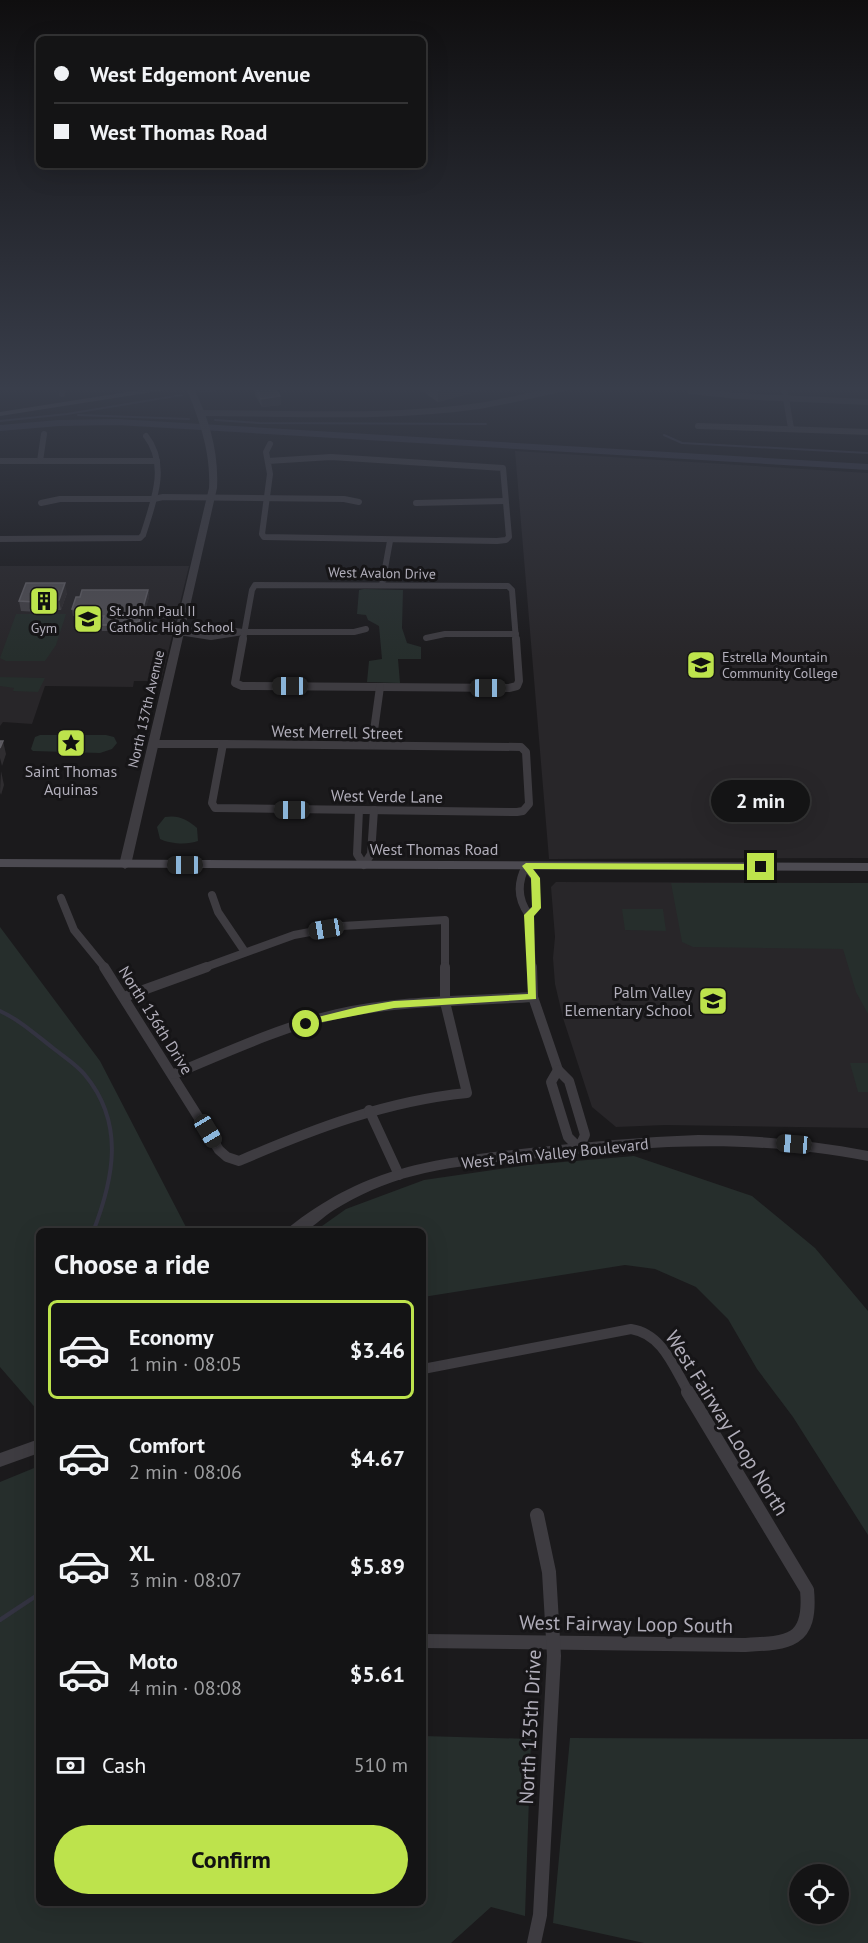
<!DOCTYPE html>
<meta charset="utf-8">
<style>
:root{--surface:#141415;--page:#212122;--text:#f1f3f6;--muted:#9d9ea0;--line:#333334;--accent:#bde34c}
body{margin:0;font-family:"PT Sans",sans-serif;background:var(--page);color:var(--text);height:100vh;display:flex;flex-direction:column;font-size:22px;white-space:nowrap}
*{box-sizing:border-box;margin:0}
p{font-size:20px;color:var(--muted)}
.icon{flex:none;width:33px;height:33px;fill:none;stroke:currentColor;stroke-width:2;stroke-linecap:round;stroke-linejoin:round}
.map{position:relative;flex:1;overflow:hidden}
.side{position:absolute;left:36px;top:1228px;width:390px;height:678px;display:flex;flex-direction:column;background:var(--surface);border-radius:9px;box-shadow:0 6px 24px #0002,0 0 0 2px var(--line)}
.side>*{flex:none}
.hud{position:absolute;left:36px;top:36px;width:390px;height:132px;border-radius:9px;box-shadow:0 6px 24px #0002,0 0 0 2px var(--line);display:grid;align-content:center;height:132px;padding:0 18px;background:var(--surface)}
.fabs{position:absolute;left:789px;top:1864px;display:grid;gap:12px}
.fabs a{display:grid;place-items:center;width:60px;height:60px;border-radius:50%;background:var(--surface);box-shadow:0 6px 24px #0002,0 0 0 2px var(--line);font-size:30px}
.end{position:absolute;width:27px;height:27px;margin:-14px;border:8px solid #bde34c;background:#111;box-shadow:0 0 0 3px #111}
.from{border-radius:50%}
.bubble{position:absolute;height:42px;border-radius:21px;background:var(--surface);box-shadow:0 6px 24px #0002,0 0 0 2px var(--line);font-size:20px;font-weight:600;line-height:42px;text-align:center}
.car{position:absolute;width:18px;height:36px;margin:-18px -9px;border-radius:8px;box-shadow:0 0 4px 2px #0007;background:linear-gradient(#222 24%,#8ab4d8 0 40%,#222 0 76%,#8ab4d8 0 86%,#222 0)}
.hud b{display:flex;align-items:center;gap:21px;height:57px;font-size:22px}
.hud b+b{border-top:2px solid var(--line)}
.hud i{width:15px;height:15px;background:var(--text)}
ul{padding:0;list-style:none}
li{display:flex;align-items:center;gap:18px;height:99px;margin:0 12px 9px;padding:0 6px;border:3px solid transparent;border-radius:9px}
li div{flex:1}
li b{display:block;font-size:22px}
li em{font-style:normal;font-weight:600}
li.active{border-color:var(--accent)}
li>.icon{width:54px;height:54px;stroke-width:1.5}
h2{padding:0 18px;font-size:27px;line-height:72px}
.pay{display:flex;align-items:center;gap:15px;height:66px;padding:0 18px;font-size:22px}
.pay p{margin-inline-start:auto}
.cta{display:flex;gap:12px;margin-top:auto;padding:12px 18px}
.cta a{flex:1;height:69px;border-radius:36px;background:var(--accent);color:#111;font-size:24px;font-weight:600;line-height:69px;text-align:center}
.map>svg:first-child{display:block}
</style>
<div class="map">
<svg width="868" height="1943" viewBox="0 0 868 1943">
<rect width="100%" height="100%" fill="#1b1a1c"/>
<g fill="#282629">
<path d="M515,451L868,473V858L549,859Z"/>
<path d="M0,566H189L161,681H134L133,687L45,686L32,724L3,722L0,726Z"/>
<path d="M556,882L868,883V1128L665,1125L616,1127L592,1107L563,1018L555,984L553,958L555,937L551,887Z"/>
</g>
<g fill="#262e2c" fill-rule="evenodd">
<path d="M364,589L403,590L402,628L407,643L421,647V659H398L400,683L367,682L369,661L382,659L379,626L368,620L366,615L357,614L359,590Z"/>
<path d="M16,614H66L56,645L45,661H6L0,658Z"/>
<path d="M0,677L45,678L38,692L13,691L14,688L0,686Z"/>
<path d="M40,735H106L114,737L117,743L112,749L100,753L33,751L31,749L35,737Z"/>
<path d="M165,817C179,815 186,819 197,828L198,841C188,845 170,844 160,839L157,827Z"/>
<path d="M671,883H868V1014L856,992L843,949L693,947L682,942Z"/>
<path d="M622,909H663L666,931L625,930Z"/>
<path d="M0,927L100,1061L188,1231L39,1232V1412L0,1367Z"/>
<path d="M850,1063H868V1092H858Z"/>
<path d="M634,1156L752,1196L815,1248L868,1311V1535L793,1417L757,1369L728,1319L696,1287L655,1269L625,1265L423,1297V1232L315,1231L346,1209L424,1180L528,1165Z"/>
<path d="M39,1466V1904H423V1736L531,1739L525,1916L491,1907L451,1943H0V1482Z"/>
<path d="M570,1738L868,1739V1943H644L553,1923ZM800,1875H838V1914H800Z"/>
</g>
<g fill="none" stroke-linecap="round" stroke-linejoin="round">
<g stroke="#333341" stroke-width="2">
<path d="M202,392L231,387"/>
<path d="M78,415L189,419"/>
<path d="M215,420L259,423L486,424"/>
<path d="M0,421L67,414L182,395"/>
<path d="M664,435L682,443L868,453"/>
</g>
<path stroke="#333341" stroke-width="4" d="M0,1011C20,1020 36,1035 53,1048C64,1057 76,1064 85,1075C125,1123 114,1178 93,1232"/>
<path stroke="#333341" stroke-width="4.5" d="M0,1620L39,1594"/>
<path stroke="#333341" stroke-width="6" d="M0,428L59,423L117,422L868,467"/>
<g stroke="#3e3c41" stroke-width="6">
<path d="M784,387L791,428"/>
<path d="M691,391L737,396L868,402"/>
<path d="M62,394L64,387"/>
<path d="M201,413C293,413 387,419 479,406C509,401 538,394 568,387"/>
<path d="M698,426L868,432"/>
<path d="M0,461H157"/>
<path d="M40,461L44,434"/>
<path d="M268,461L331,457L503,468L509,537L506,540L497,541L264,537L262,534L270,474L266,452L270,444"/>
<path d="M41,503L60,499H154L163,497L344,499L359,502"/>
<path d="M416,503L505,501"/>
<path d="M0,539L140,538L143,535C153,503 169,465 146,436"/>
<path d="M382,585L390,541"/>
<path d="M179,632L211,637L243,632H354L366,629"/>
<path d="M181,632L212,628L243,632"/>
<path d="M426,638L445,634H516"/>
<path d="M243,640L252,590L255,585L508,586L512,590L516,640"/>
</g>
<g stroke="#3e3c41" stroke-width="8">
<path d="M243,639L235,683L242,686L509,688L517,686L519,681L516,639"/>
<path d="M153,744H223"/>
<path d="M223,744L521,747L526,752L529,804L523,811L517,812L215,808L212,803Z"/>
<path d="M372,745L380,687"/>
<path d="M359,810L357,854L364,865L371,854L374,810"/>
<path d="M526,866L535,878L537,907L529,915C517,899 517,883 526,866Z"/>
<path d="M212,895L218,912L245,952"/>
<path d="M61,898L74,930L105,968"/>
<path d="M529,915L532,968"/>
<path d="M203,968L294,935L342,926L445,920V968"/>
</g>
<g stroke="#3e3c41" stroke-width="10">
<path d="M104,967L219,1150L227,1157L239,1161C313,1129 386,1101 467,1093L445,1002V967"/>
<path d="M532,967L533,997L558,1070"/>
<path d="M124,997L207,967"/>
<path d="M558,1070L569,1081L585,1135L579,1148L568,1137L551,1082Z"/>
<path d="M174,1074C227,1052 281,1027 337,1014C401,1000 468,1001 533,997"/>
<path d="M369,1110L399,1175"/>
<path d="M423,1369L631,1329C663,1334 674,1368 689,1393"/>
</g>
<g stroke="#3e3c41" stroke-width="14">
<path d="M423,1641L743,1645C788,1643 812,1643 807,1590L688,1392"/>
<path d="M534,1943L540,1915L554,1656L549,1572L537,1515"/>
</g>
<g fill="#3e3c41" fill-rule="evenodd">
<path d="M186,387H193C209,418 219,452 217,488L131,865L125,869L119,865L209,488C211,451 199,420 186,387Z"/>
<path d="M698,1135C756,1135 811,1140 868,1151V1161C754,1139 653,1145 538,1158C496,1163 454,1165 413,1176C384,1183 359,1195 334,1210C324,1216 314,1227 304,1231C300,1233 291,1232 286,1232L288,1228C368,1165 433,1159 530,1148C586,1142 642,1137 698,1135Z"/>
<path d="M39,1439V1453L0,1467V1453Z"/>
</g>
<g fill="#4c4a51" fill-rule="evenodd">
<path d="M159,387H176L172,389L0,416V412Z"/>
<path d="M0,859L868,863V871L0,867Z"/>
</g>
</g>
<g fill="#444247">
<path d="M254,387L280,396L281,405L262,407L255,395Z"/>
<path d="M422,387H483V390L438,402L422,391Z"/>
<path d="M148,590L149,597L140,628H131L130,631H102L101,625L102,622H91L90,616H73L72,609Z"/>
<path d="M67,593L61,610H38L37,612L21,611L19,601Z"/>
</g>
<g fill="#2f2d30">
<path d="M452,387H483V390L438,402V390Z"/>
<path d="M280,396L281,405L262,407L261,399Z"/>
<path d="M65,583L67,593L61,610L59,600Z"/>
<path d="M148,590L149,597L140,628L139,622Z"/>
<path d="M36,600L38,610L37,612L35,602Z"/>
<path d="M3,741L6,754L2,766L0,758V748Z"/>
<path d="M1,771L4,785L1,795L0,792Z"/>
</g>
<g fill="#504e53" stroke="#5f5d63" stroke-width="1.5">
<path d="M255,387H274L280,396L261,399Z"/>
<path d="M432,387H452L438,390Z"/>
<path d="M26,583H65L59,600H36L35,602L19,601Z"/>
<path d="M82,590H148L139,622H130L129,625H101L104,616H90L92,609H72L76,597H80Z"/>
<path d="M0,741H3L0,748Z"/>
</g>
<linearGradient id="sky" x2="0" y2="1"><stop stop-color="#0f0e0f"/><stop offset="0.59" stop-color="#393e4b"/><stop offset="1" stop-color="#393e4b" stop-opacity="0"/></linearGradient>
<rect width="868" height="659" fill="url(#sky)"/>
<path fill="#bde34c" d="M526,863L761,864L766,867L761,870L533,869L540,878L541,908L534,916L536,999L394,1008L302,1026V1021L358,1007L394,1001L528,994L524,915L532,907L531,878L522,866Z"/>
<defs>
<g id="building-square" transform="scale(1.5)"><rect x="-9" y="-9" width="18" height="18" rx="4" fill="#bde34c" stroke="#161517"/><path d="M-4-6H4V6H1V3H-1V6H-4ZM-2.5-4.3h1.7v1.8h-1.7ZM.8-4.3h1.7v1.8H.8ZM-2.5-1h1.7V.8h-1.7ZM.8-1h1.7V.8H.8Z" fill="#111"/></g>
<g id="school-square" transform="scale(1.5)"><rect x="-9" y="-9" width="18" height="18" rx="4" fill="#bde34c" stroke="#161517"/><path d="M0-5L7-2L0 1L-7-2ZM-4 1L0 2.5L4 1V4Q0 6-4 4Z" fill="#111"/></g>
<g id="university-square" transform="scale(1.5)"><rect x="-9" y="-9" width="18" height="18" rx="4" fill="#bde34c" stroke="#161517"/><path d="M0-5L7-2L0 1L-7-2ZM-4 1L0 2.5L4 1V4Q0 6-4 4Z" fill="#111"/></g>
<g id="sight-square" transform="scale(1.5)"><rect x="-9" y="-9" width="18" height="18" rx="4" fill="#bde34c" stroke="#161517"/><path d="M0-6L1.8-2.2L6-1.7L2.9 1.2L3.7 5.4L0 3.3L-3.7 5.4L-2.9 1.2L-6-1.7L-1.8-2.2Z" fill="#111"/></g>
</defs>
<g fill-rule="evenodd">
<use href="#building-square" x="44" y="601"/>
<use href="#school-square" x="88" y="619"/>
<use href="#university-square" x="701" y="665"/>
<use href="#sight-square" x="71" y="743"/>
<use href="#school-square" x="713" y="1001"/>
</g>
<g text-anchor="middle" stroke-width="6" stroke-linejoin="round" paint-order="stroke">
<g font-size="14" fill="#b1aeba" stroke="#161517">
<text transform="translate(382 573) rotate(1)" y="5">West Avalon Drive</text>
<text transform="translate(146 709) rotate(-77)" y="5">North 137th Avenue</text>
</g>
<g font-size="14" fill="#b1aeba" stroke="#161517" text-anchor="start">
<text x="109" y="616">St. John Paul II<tspan x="109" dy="16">Catholic High School</tspan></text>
<text x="44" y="633" text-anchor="middle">Gym</text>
<text x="722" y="662">Estrella Mountain<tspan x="722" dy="16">Community College</tspan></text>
</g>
<g font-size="16" fill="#b1aeba" stroke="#161517">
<text transform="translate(337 732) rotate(1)" y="6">West Merrell Street</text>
<text transform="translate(387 796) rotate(1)" y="6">West Verde Lane</text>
<text x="434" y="855">West Thomas Road</text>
<text transform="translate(156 1020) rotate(58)" y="6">North 136th Drive</text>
<text transform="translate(555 1153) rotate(-6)" y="6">West Palm Valley Boulevard</text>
</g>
<g font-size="16" fill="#b1aeba" stroke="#161517">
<text x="71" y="777">Saint Thomas<tspan x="71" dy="18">Aquinas</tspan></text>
<text x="692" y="998" text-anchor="end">Palm Valley<tspan x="692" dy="18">Elementary School</tspan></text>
</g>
<g font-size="20" fill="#b1aeba" stroke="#161517">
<text transform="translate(727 1423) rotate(58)" y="7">West Fairway Loop North</text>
<text transform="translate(626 1624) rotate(1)" y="7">West Fairway Loop South</text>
<text transform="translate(530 1727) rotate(-87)" y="7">North 135th Drive</text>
</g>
</g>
</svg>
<div class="fabs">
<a><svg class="icon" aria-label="locate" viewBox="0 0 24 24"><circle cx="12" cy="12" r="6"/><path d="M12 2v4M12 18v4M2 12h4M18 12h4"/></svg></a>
</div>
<i class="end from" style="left:306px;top:1024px"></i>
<i class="end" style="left:761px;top:867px"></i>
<div class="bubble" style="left:711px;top:780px;width:99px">2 min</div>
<i class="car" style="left:290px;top:686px;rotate:270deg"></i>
<i class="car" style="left:488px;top:688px;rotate:90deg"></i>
<i class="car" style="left:292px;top:810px;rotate:270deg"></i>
<i class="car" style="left:185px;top:865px;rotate:270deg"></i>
<i class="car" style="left:326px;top:929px;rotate:260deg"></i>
<i class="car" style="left:208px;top:1131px;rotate:149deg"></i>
<i class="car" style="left:794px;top:1144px;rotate:275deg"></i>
<div class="hud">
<b><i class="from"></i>West Edgemont Avenue</b>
<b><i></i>West Thomas Road</b>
</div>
<section class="side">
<h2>Choose a ride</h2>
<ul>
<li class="active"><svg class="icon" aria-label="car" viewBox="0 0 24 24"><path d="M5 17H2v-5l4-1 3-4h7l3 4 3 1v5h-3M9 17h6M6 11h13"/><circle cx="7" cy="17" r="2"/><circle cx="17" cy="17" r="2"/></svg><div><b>Economy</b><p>1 min · 08:05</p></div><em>$3.46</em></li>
<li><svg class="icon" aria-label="car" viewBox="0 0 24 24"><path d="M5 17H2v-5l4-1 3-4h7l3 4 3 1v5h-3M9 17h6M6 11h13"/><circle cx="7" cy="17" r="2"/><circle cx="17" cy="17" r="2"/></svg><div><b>Comfort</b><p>2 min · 08:06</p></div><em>$4.67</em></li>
<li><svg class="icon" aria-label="car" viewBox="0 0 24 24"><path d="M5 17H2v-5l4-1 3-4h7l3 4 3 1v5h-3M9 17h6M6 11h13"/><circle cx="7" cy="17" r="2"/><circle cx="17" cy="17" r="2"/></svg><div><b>XL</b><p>3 min · 08:07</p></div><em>$5.89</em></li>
<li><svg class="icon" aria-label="car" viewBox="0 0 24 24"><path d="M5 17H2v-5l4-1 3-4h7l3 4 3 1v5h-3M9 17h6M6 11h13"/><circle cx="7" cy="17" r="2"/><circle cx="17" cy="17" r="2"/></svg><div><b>Moto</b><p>4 min · 08:08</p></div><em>$5.61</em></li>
</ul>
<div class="pay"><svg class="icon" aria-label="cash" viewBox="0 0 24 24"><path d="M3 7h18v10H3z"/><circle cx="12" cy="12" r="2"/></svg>Cash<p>510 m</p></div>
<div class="cta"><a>Confirm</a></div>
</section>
</div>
